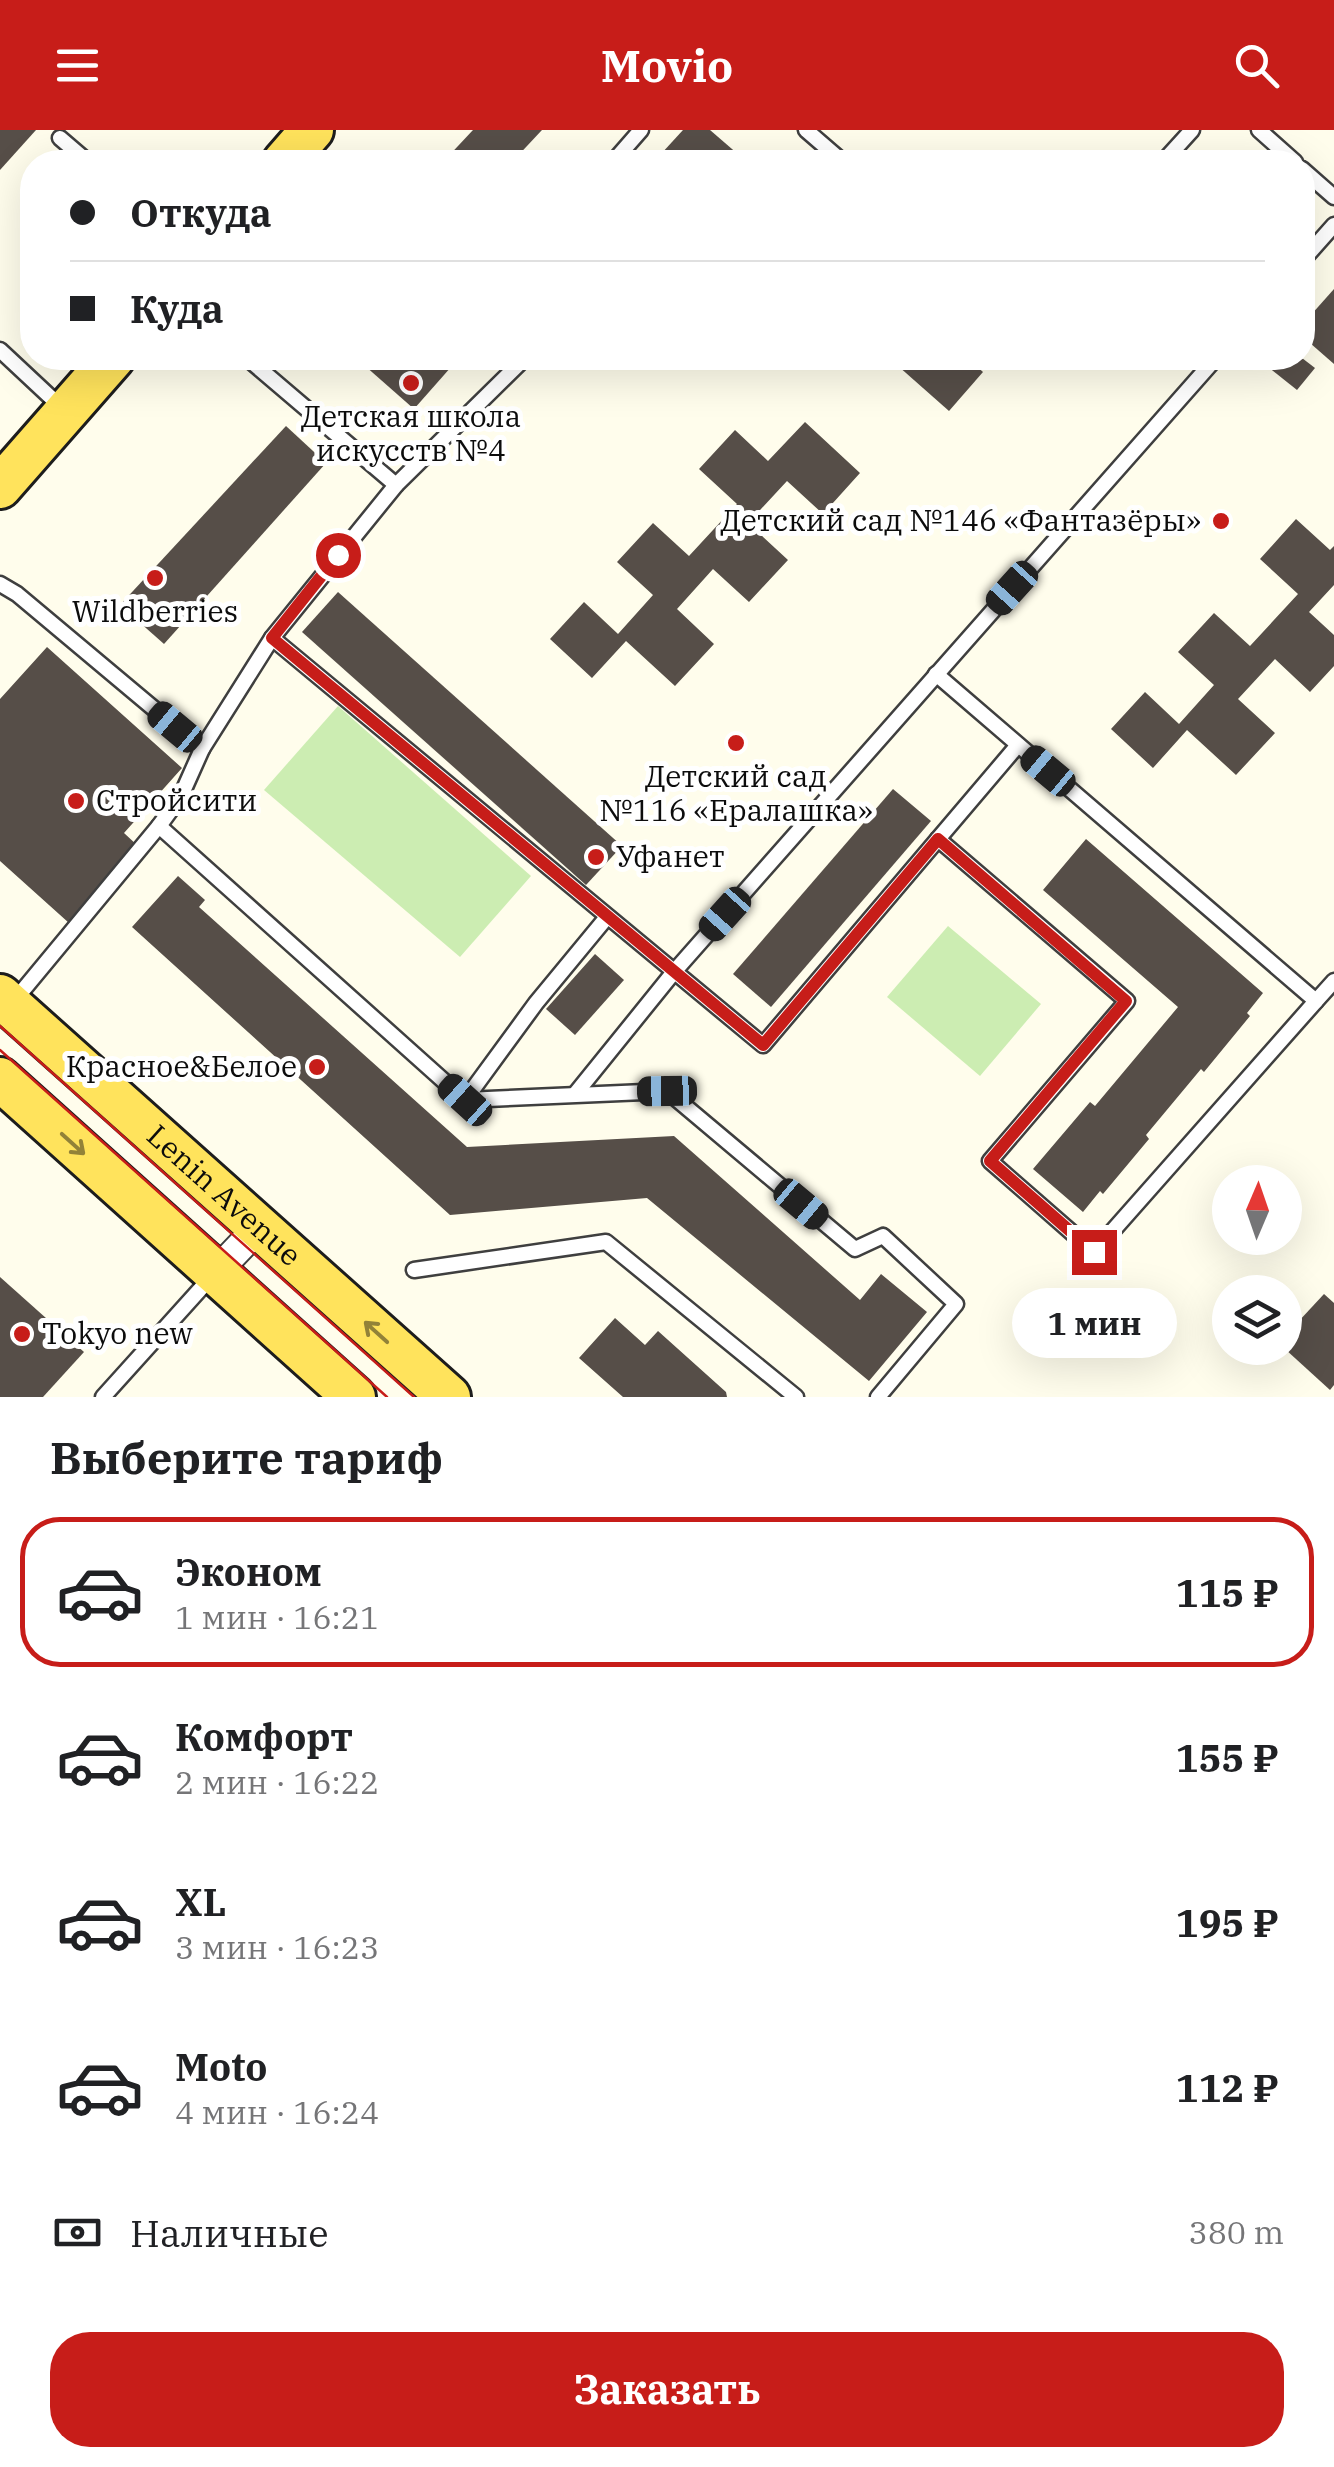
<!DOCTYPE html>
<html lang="ru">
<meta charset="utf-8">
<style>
:root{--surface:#fff;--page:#f2f2f2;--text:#202124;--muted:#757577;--line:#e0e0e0;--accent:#c71d19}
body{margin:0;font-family:"IBM Plex Serif",serif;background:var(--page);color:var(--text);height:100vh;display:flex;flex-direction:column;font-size:38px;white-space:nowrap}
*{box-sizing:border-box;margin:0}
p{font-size:32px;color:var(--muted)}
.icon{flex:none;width:55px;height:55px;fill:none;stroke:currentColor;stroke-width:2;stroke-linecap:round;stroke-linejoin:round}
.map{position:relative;height:1267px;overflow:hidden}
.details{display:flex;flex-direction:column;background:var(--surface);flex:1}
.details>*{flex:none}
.top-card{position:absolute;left:20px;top:20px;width:1295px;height:220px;border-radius:40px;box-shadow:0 10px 40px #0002;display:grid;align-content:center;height:220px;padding:0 50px;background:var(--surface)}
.needle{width:65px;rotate:2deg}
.controls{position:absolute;left:1212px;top:1035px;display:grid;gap:20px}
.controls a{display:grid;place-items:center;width:90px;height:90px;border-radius:50%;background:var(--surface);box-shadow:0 10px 40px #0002;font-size:50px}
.end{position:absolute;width:45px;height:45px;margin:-22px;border:12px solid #c71d19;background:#fff;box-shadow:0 0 0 5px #fff}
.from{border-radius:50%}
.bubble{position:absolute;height:70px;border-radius:35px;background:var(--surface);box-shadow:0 10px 40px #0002;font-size:32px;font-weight:700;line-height:70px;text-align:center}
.car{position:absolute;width:30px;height:60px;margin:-30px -15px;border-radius:12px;box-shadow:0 0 8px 2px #0007;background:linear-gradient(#222 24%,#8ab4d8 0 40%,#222 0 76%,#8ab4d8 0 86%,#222 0)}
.top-card b{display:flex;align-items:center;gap:35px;height:95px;font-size:38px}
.top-card b+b{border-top:2px solid var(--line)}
.top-card i{width:25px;height:25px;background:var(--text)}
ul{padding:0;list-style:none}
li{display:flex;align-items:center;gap:30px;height:150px;margin:0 20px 15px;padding:0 30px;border:5px solid transparent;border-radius:40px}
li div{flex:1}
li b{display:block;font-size:38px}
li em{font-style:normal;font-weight:700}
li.on{border-color:var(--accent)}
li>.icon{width:90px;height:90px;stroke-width:1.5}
h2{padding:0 50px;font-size:45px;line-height:120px}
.pay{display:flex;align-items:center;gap:25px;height:110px;padding:0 50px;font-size:38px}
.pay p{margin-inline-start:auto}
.action{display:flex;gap:20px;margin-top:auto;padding:20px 50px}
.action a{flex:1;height:115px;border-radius:40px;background:var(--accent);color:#fff;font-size:40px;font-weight:700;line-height:115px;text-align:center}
header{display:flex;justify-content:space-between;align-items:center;height:130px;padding:0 50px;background:var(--accent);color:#fff;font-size:45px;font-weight:700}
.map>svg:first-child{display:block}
</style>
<header><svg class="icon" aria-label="menu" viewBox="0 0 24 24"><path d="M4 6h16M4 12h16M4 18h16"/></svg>Movio<svg class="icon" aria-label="search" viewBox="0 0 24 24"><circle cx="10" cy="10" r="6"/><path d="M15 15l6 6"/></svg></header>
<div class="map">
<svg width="1334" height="1267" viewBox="0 0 1334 1267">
<rect width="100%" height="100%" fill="#fffdec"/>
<g fill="#ccedb2">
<path d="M338,576L531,746L460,827L264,660Z"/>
<path d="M948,796L1041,874L980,946L887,867Z"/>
</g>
<g fill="#564e48">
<path d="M0,0H36L0,40Z"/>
<path d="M473,0H542L512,32H443Z"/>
<path d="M683,0H710L747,32H670L661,24Z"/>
<path d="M1334,159V234L1302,206V195Z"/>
<path d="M356,228H459L414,279Z"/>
<path d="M889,228H967L983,242L949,281Z"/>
<path d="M1267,228H1302L1315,238L1297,260L1263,233Z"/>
<path d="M805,292L860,343L823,384L787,351L748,393L788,430L749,472L713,439L677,479L714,514L675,556L626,511L592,548L550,509L584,472L618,504L653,465L617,432L653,393L689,426L737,374L699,339L735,300L768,331Z"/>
<path d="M286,296L326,333L164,514L120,475Z"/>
<path d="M1296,389L1330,420L1334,416V455L1309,482L1334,505V536L1310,562L1275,529L1238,569L1275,603L1236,645L1187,600L1153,638L1111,599L1145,562L1179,594L1214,555L1178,522L1214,483L1250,516L1298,464L1260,429Z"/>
<path d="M338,462L622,716L586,755L302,502Z"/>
<path d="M47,517L182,638L124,703L138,716L69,793L0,731V569Z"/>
<path d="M893,659L931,691L771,877L733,844Z"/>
<path d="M1086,709L1263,863L1247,883L1250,886L1204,942L1201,939L1146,1005L1149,1009L1103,1064L1100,1061L1083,1082L1033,1039L1090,972L1095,976L1178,877L1043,760Z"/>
<path d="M178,746L205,770L199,777L467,1017L674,1006L860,1170L881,1144L927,1182L869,1251L647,1068L450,1085L132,797Z"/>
<path d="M595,824L624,850L575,905L546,879Z"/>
<path d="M0,1147L84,1222L43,1267H0Z"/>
<path d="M1324,1164L1334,1173V1255L1330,1260L1285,1219V1206Z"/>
<path d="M615,1188L645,1215L658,1201L726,1262L727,1267H623L579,1228Z"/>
</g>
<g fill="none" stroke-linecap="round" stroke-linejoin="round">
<g stroke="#3f3f3f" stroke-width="19">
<g id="lane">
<path d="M806,0L843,32"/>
<path d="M1259,0L1295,32"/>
<path d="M60,8L88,32"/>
<path d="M613,32L641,0"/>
<path d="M1163,32L1192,0"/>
<path d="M1302,39L1334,67"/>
<path d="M1302,131L1334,95"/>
<path d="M0,220L61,277"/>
<path d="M247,228L396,355"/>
<path d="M0,454L17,464L202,619L181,666L159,696L14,871"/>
<path d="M272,508L763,915L1018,615"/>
<path d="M936,544L1316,871L1334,851"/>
<path d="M202,619L272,508L396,355L525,228"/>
<path d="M159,696L465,970L667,961L855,1119L883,1106L956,1174L878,1267"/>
<path d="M938,709L1127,871L990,1031L1094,1122L1316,871"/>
<path d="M576,963L673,843L1216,228"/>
<path d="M465,970L536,873L607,787"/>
<path d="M414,1140L606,1112L796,1267"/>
<path d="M103,1267L213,1145"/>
</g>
</g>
<g stroke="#3f3f3f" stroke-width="32">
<path id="street" d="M216,1142L259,1097"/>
</g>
<g stroke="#1d1d1d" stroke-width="48">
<g id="primary">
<path d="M284,32L312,0"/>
<path d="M0,357L113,228"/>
<path id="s1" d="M0,866L449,1267"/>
<path d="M0,949L354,1267"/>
</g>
</g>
<use href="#lane" stroke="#fff" stroke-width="14"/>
<use href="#street" stroke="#fff" stroke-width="28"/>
<use href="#primary" stroke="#ffe35c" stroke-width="42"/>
<g stroke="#c71d19" stroke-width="2.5">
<path d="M0,896L414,1267"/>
<path d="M0,920L387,1267"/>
</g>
</g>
<defs><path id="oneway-shaft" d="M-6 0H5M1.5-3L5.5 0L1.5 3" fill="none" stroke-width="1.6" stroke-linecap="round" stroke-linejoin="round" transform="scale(2.5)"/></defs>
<g stroke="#928238">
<use href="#oneway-shaft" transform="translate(73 1014) rotate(42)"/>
<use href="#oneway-shaft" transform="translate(376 1202) rotate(-138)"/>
</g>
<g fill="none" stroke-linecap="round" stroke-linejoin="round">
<path stroke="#c71d19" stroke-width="12" d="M338,425L272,508L763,915L938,709L1126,871L990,1031L1094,1122"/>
</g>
<g fill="#c71d19" stroke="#fff" stroke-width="4">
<circle cx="411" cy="253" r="10"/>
<circle cx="1221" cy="391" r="10"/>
<circle cx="155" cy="448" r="10"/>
<circle cx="736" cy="613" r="10"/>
<circle cx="76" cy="671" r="10"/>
<circle cx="596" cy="727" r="10"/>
<circle cx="317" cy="937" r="10"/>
<circle cx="22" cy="1204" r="10"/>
</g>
<g text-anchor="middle" stroke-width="10" stroke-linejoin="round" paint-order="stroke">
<g font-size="30" fill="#0c0c0c" stroke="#fff">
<text x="411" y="297">Детская школа<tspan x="411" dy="34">искусств №4</tspan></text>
<text x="1201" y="401" text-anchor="end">Детский сад №146 «Фантазёры»</text>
<text x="155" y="492">Wildberries</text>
<text x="736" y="657">Детский сад<tspan x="736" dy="34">№116 «Ералашка»</tspan></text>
<text x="96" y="681" text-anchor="start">Стройсити</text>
<text x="616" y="737" text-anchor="start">Уфанет</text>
<text x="297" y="947" text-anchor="end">Красное&amp;Белое</text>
<text x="42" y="1214" text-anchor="start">Tokyo new</text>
</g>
<g font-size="30" fill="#0c0c0c" stroke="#fff">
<text dy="10" stroke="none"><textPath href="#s1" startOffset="300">Lenin Avenue</textPath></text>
</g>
</g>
</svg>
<div class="controls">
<a><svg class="needle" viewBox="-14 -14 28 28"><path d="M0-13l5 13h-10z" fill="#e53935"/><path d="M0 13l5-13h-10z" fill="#757577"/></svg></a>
<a><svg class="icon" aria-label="layers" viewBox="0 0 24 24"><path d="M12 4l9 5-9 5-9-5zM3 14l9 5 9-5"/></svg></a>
</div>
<i class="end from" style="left:338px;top:425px"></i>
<i class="end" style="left:1094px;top:1122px"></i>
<div class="bubble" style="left:1012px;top:1158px;width:165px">1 мин</div>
<i class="car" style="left:1012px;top:458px;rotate:222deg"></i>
<i class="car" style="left:175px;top:597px;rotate:310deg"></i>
<i class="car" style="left:1048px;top:641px;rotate:310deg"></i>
<i class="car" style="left:725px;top:784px;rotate:222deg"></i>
<i class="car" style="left:667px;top:961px;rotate:269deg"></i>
<i class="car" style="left:465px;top:970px;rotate:312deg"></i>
<i class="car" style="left:801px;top:1074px;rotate:130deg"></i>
<div class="top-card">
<b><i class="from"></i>Откуда</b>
<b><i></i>Куда</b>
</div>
</div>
<section class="details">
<h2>Выберите тариф</h2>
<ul>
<li class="on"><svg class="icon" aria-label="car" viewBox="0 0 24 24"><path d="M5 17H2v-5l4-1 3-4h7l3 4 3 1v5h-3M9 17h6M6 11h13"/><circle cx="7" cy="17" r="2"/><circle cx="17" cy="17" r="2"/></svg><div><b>Эконом</b><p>1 мин · 16:21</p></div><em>115 ₽</em></li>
<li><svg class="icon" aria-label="car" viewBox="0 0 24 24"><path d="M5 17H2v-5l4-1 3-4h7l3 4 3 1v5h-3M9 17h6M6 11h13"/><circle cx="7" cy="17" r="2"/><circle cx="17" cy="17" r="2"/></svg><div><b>Комфорт</b><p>2 мин · 16:22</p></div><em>155 ₽</em></li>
<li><svg class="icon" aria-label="car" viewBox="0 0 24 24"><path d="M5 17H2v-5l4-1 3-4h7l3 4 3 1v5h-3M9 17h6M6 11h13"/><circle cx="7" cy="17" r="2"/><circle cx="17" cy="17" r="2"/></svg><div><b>XL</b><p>3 мин · 16:23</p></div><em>195 ₽</em></li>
<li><svg class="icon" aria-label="car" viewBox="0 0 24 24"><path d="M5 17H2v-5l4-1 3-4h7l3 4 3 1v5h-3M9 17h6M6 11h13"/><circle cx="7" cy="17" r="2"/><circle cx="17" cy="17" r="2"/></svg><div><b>Moto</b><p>4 мин · 16:24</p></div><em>112 ₽</em></li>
</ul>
<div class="pay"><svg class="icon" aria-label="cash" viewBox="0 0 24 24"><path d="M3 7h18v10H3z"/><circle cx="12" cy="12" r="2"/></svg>Наличные<p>380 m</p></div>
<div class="action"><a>Заказать</a></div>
</section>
